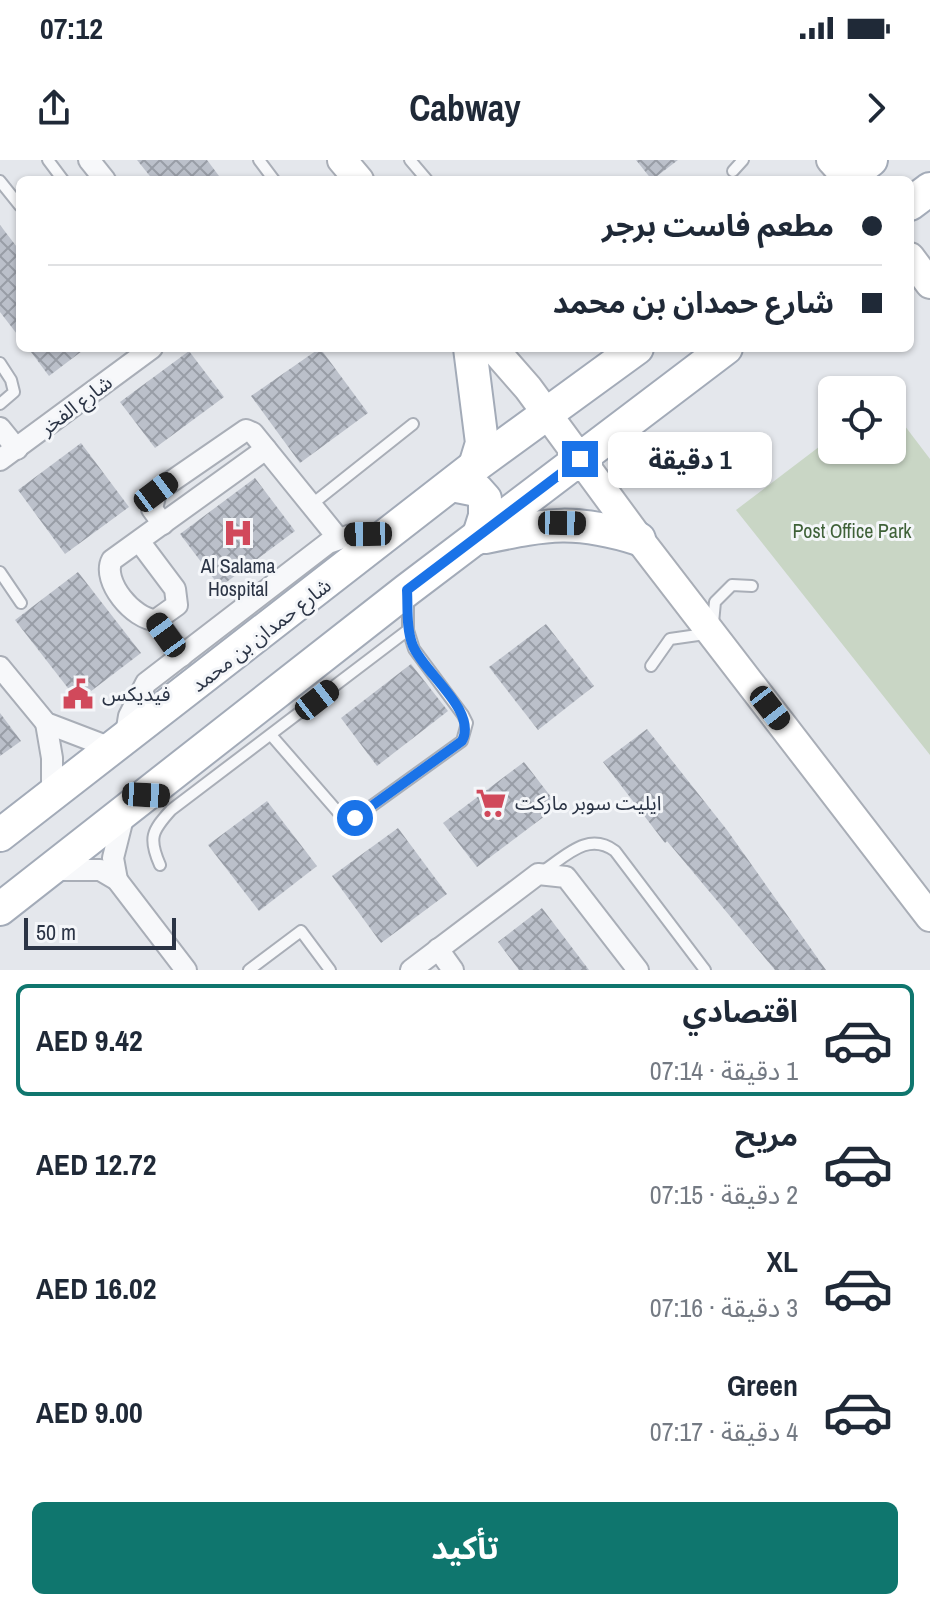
<!DOCTYPE html>
<html lang="ar">
<meta charset="utf-8">
<style>
:root{--surface:#fff;--page:#f2f2f3;--text:#1f2937;--muted:#747a83;--line:#e0e1e3;--accent:#0f766e}
body{margin:0;font-family:"Archivo Narrow","Noto Sans Arabic",sans-serif;background:var(--page);color:var(--text);direction:rtl;height:100vh;display:flex;flex-direction:column;font-size:30px;white-space:nowrap}
*{box-sizing:border-box;margin:0}
p{font-size:26px;color:var(--muted)}
.icon{flex:none;width:44px;height:44px;fill:none;stroke:currentColor;stroke-width:2;stroke-linecap:round;stroke-linejoin:round}
.map{position:relative;height:810px;overflow:hidden;direction:ltr}
.panel{display:flex;flex-direction:column;background:var(--surface);flex:1}
.panel>*{flex:none}
.hud{position:absolute;left:16px;top:16px;width:898px;height:176px;border-radius:12px;box-shadow:0 2px 6px #0004;direction:rtl;display:grid;align-content:center;height:176px;padding:0 32px;background:var(--surface)}
.buttons{position:absolute;left:818px;top:216px;display:grid;gap:16px}
.buttons a{display:grid;place-items:center;width:88px;height:88px;border-radius:12px;background:var(--surface);box-shadow:0 2px 6px #0004;font-size:40px}
.scale{position:absolute;left:24px;bottom:20px;width:152px;box-sizing:border-box;padding-left:8px;border:4px solid #2b3445;border-top:0;font-size:22px;line-height:28px;white-space:nowrap;color:#2b3445;-webkit-text-stroke:6px #f4f6f9;paint-order:stroke}
.end{position:absolute;width:36px;height:36px;margin:-18px;border:10px solid #1a73e8;background:#fff;box-shadow:0 0 0 4px #fff}
.from{border-radius:50%}
.bubble{position:absolute;height:56px;border-radius:12px;background:var(--surface);box-shadow:0 2px 6px #0004;font-size:26px;font-weight:700;line-height:56px;text-align:center;direction:rtl}
.car{position:absolute;width:24px;height:48px;margin:-24px -12px;border-radius:10px;box-shadow:0 0 6px 2px #0007;background:linear-gradient(#222 24%,#8ab4d8 0 40%,#222 0 76%,#8ab4d8 0 86%,#222 0)}
.hud b{display:flex;align-items:center;gap:28px;height:76px;font-size:30px}
.hud b+b{border-top:2px solid var(--line)}
.hud i{width:20px;height:20px;background:var(--text)}
ul{padding:14px 0 0;list-style:none}
li{display:flex;align-items:center;gap:24px;height:112px;margin:0 16px 12px;padding:0 16px;border:4px solid transparent;border-radius:12px}
li div{flex:1}
li b{display:block;font-size:30px}
li em{font-style:normal;font-weight:700}
li.current{border-color:var(--accent)}
li>.icon{width:72px;height:72px;stroke-width:1.5}
.action{display:flex;gap:16px;margin-top:auto;padding:16px 32px}
.action a{flex:1;height:92px;border-radius:12px;background:var(--accent);color:#fff;font-size:32px;font-weight:700;line-height:92px;text-align:center}
.status{display:flex;justify-content:space-between;align-items:center;height:56px;padding:0 40px;background:var(--surface);direction:ltr}
.status svg{height:22px;fill:currentColor}
header{display:flex;justify-content:space-between;align-items:center;height:104px;padding:0 32px;background:var(--surface);font-size:36px;font-weight:700}
.map>svg:first-child{display:block}
</style>
<div class="status"><b>07:12</b><svg viewBox="0 0 49 12"><path d="M0 12V9h3v3zM5 12V6h3v6zM10 12V3h3v9zM15 12V0h3v12zM26 1h20v11H26zM47 4h2v5h-2z"/></svg></div>
<header><svg class="icon" aria-label="forward" viewBox="0 0 24 24"><path d="M9 5l7 7-7 7"/></svg>Cabway<svg class="icon" aria-label="share" viewBox="0 0 24 24"><path d="M12 15V3M7 8l5-5 5 5M5 13v7h14v-7"/></svg></header>
<div class="map">
<svg width="930" height="810" viewBox="0 0 930 810">
<defs>
<pattern id="building-cross-hatch" width="8" height="8" patternUnits="userSpaceOnUse" patternTransform="scale(2)"><rect width="8" height="8" fill="#bbc0ca"/><path d="M0 0l8 8M0 8l8-8" fill="none" stroke="#989da6"/></pattern>
</defs>
<rect width="100%" height="100%" fill="#e4e7ec"/>
<path fill="#c9d6c5" d="M892,249L930,299V595L736,350L832,277V290H892Z"/>
<g fill="url(#building-cross-hatch)">
<path d="M137,0H207L222,20H153Z"/>
<path d="M636,0H678L652,20Z"/>
<path d="M0,65L20,91V178L0,152Z"/>
<path d="M28,188H86L49,216Z"/>
<path d="M320,188L368,253L300,303L251,236Z"/>
<path d="M189,191L224,237L155,288L120,242Z"/>
<path d="M81,283L129,347L65,394L18,330Z"/>
<path d="M255,318L295,371L220,427L180,374Z"/>
<path d="M78,412L141,493L78,541L15,460Z"/>
<path d="M546,464L594,526L538,570L489,507Z"/>
<path d="M411,504L448,551L377,606L341,558Z"/>
<path d="M0,553L21,581L0,596Z"/>
<path d="M647,569L727,670L826,810H775L667,681L665,683L603,602Z"/>
<path d="M524,602L558,646L477,707L443,663Z"/>
<path d="M267,641L317,706L259,751L208,685Z"/>
<path d="M398,668L447,734L381,783L332,716Z"/>
<path d="M542,748L589,810H519L498,782Z"/>
</g>
<g fill="none" stroke-linecap="round" stroke-linejoin="round">
<g stroke="#a9aeb7" stroke-width="14">
<g id="service">
<path d="M48,0L63,20"/>
<path d="M259,0L274,20"/>
<path d="M410,0L427,20"/>
<path d="M733,11L743,0"/>
<path d="M0,21L20,46"/>
<path d="M0,203L11,220L14,232L0,244"/>
<path d="M311,345L413,264"/>
<path d="M0,412L21,443"/>
<path d="M651,506L670,479L712,473L715,442L732,425L752,426"/>
<path d="M271,575L338,652L355,658L462,581L467,563L463,555L414,489L408,470V438"/>
<path d="M160,705C148,678 152,671 171,650L408,470"/>
<path d="M542,712C566,696 588,671 615,691L705,810"/>
<path d="M249,810L301,771L330,810"/>
</g>
</g>
<g stroke="#a9aeb7" stroke-width="24">
<g id="minor">
<path d="M89,0L105,20"/>
<path d="M0,268L17,289"/>
<path d="M0,300L152,188"/>
<path d="M163,364L152,349L156,332L246,270L253,273L338,378"/>
<path d="M139,381L175,429L177,445L156,460C134,460 101,421 112,400L266,289"/>
<path d="M156,460L182,496"/>
<path d="M0,507L46,563L114,589"/>
<path d="M46,563L52,598V635"/>
<path d="M125,580L129,556L146,523L328,383L351,375L386,378"/>
<path d="M53,710H100L117,720L186,810"/>
<path d="M117,720L113,698L124,654"/>
<path d="M438,789L453,810"/>
<path d="M411,810L538,714L566,717L638,810"/>
</g>
</g>
<g stroke="#a9aeb7" stroke-width="32">
<g id="secondary">
<path d="M342,0L359,20"/>
<path d="M831,0L849,20"/>
<path d="M910,97L930,124"/>
<path d="M493,188L528,228L639,379L930,757"/>
</g>
</g>
<g stroke="#a3abb8" stroke-width="36">
<g id="primary">
<path d="M845,20L871,0"/>
<path d="M910,44L930,29"/>
<path d="M470,188L482,283L475,306"/>
<path d="M452,325L477,330L485,339V356L478,378"/>
<path d="M485,377C549,364 575,359 639,379"/>
<path d="M0,675L475,306L637,188"/>
<path d="M0,749L407,430L726,188"/>
</g>
</g>
<use href="#service" stroke="#f7f8fa" stroke-width="10"/>
<use href="#minor" stroke="#f7f8fa" stroke-width="20"/>
<use href="#secondary" stroke="#fff" stroke-width="28"/>
<use href="#primary" stroke="#fff" stroke-width="32"/>
</g>
<g fill="none" stroke-linecap="round" stroke-linejoin="round">
<path stroke="#1a73e8" stroke-width="10" d="M355,658L462,581C478,551 424,513 413,486C406,469 408,448 407,430L580,299"/>
</g>
<defs>
<g id="hospital-bare" transform="scale(2.4)"><path d="M-5-5h3v3.5h4V-5h3V5h-3V1.5h-4V5h-3Z" fill="#d1495b" stroke="#f4f6f9" stroke-width="2.5" paint-order="stroke"/></g>
<g id="civic-bare" transform="scale(2.4)"><path d="M-.6-6.5H3V-4.5H.6V-3L4-1V1h2V6H-6V1h2V-1L-.6-3ZM-1.2 2.5V6h2.4V2.5Z" fill="#d1495b" stroke="#f4f6f9" stroke-width="2.5" paint-order="stroke"/></g>
<g id="supermarket-bare" transform="scale(2.4)"><path d="M-6-5.5h2.5l.6 2H6L4.5 2H-2.5L-4.4-4H-6ZM-1.5 3.2a1.3 1.3 0 1 0 .1 0ZM3 3.2a1.3 1.3 0 1 0 .1 0Z" fill="#d1495b" stroke="#f4f6f9" stroke-width="2.5" paint-order="stroke"/></g>
</defs>
<g fill-rule="evenodd">
<use href="#hospital-bare" x="238" y="373"/>
<use href="#civic-bare" x="78" y="534"/>
<use href="#supermarket-bare" x="491" y="643"/>
</g>
<g text-anchor="middle" stroke-width="6" stroke-linejoin="round" paint-order="stroke">
<g font-size="20" fill="#2b3445" stroke="#f4f6f9">
<text transform="translate(76 245) rotate(-37)" y="7">شارع الفخر</text>
<text transform="translate(261 475) rotate(-38)" y="7">شارع حمدان بن محمد</text>
</g>
<g font-size="20" fill="#3f6138" stroke="#f4f6f9">
<text x="852" y="378">Post Office Park</text>
</g>
<g font-size="20" fill="#2b3445" stroke="#f4f6f9" text-anchor="start">
<text x="238" y="413" text-anchor="middle">Al Salama<tspan x="238" dy="23">Hospital</tspan></text>
<text x="102" y="541">فيديكس</text>
<text x="515" y="650">ايليت سوبر ماركت</text>
</g>
</g>
</svg>
<div class="buttons">
<a><svg class="icon" aria-label="locate" viewBox="0 0 24 24"><circle cx="12" cy="12" r="6"/><path d="M12 2v4M12 18v4M2 12h4M18 12h4"/></svg></a>
</div>
<div class="scale">50 m</div>
<i class="end from" style="left:355px;top:658px"></i>
<i class="end" style="left:580px;top:299px"></i>
<div class="bubble" style="left:608px;top:272px;width:164px">1 دقيقة</div>
<i class="car" style="left:156px;top:332px;rotate:53deg"></i>
<i class="car" style="left:562px;top:363px;rotate:91deg"></i>
<i class="car" style="left:368px;top:374px;rotate:269deg"></i>
<i class="car" style="left:166px;top:475px;rotate:324deg"></i>
<i class="car" style="left:317px;top:540px;rotate:52deg"></i>
<i class="car" style="left:770px;top:548px;rotate:142deg"></i>
<i class="car" style="left:146px;top:635px;rotate:93deg"></i>
<div class="hud">
<b><i class="from"></i>مطعم فاست برجر</b>
<b><i></i>شارع حمدان بن محمد</b>
</div>
</div>
<section class="panel">
<ul>
<li class="current"><svg class="icon" aria-label="car" viewBox="0 0 24 24"><path d="M5 17H2v-5l4-1 3-4h7l3 4 3 1v5h-3M9 17h6M6 11h13"/><circle cx="7" cy="17" r="2"/><circle cx="17" cy="17" r="2"/></svg><div><b>اقتصادي</b><p>1 دقيقة · 07:14</p></div><em>AED 9.42</em></li>
<li><svg class="icon" aria-label="car" viewBox="0 0 24 24"><path d="M5 17H2v-5l4-1 3-4h7l3 4 3 1v5h-3M9 17h6M6 11h13"/><circle cx="7" cy="17" r="2"/><circle cx="17" cy="17" r="2"/></svg><div><b>مريح</b><p>2 دقيقة · 07:15</p></div><em>AED 12.72</em></li>
<li><svg class="icon" aria-label="car" viewBox="0 0 24 24"><path d="M5 17H2v-5l4-1 3-4h7l3 4 3 1v5h-3M9 17h6M6 11h13"/><circle cx="7" cy="17" r="2"/><circle cx="17" cy="17" r="2"/></svg><div><b>XL</b><p>3 دقيقة · 07:16</p></div><em>AED 16.02</em></li>
<li><svg class="icon" aria-label="car" viewBox="0 0 24 24"><path d="M5 17H2v-5l4-1 3-4h7l3 4 3 1v5h-3M9 17h6M6 11h13"/><circle cx="7" cy="17" r="2"/><circle cx="17" cy="17" r="2"/></svg><div><b>Green</b><p>4 دقيقة · 07:17</p></div><em>AED 9.00</em></li>
</ul>
<div class="action"><a>تأكيد</a></div>
</section>
